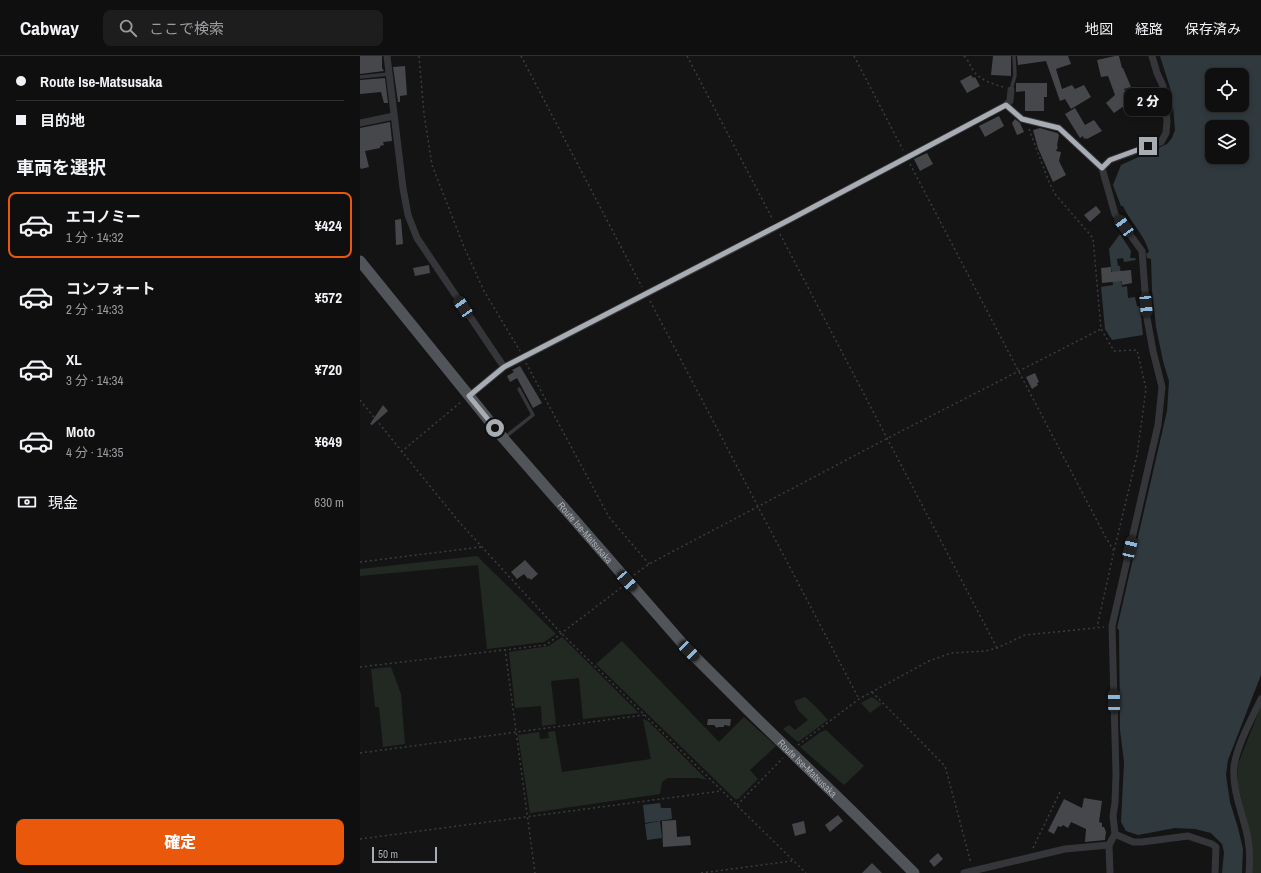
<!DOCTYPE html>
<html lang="ja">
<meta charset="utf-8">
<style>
:root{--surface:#0f0f10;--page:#1d1d1e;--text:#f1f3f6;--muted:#9b9c9f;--line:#2f2f30;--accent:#ea580c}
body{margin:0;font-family:"Archivo Narrow","Noto Sans JP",sans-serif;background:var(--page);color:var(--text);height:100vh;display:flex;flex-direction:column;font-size:15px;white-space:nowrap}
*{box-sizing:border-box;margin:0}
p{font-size:13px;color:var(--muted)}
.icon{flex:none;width:22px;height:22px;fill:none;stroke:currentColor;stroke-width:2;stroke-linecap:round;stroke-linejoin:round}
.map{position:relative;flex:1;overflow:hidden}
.panel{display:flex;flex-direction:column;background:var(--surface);width:360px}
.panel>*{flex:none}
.top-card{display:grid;align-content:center;height:88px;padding:0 16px;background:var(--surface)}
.tools{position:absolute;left:845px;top:12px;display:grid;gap:8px}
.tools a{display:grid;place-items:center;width:44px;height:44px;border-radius:8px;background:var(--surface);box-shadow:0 2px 6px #0003,0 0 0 1px var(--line);font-size:20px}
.scale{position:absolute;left:12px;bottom:10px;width:65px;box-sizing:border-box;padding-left:4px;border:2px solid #a7adb3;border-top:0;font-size:11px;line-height:14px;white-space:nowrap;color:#a7adb3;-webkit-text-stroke:3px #0f0f10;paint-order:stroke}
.end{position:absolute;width:18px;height:18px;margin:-9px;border:5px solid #a7adb3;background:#111;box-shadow:0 0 0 2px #111}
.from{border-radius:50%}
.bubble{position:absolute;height:28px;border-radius:8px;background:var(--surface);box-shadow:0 2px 6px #0003,0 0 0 1px var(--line);font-size:13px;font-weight:800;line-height:28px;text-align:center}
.car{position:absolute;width:12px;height:24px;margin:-12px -6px;border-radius:5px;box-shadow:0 0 3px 1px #0007;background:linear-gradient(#222 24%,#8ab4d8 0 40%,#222 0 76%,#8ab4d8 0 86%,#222 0)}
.top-card b{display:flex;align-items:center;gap:14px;height:38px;font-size:15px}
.top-card b+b{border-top:1px solid var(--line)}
.top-card i{width:10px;height:10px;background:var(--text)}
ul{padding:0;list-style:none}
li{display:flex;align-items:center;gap:12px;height:66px;margin:0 8px 6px;padding:0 8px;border:2px solid transparent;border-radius:8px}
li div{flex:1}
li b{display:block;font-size:15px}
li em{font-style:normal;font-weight:800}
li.active{border-color:var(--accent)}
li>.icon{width:36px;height:36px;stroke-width:1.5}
h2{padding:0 16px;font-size:18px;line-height:48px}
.pay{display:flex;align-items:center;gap:10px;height:44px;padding:0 16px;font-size:15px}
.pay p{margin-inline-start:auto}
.action{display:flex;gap:8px;margin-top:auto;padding:8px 16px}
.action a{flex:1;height:46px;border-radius:8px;background:var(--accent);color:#fff;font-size:16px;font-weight:800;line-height:46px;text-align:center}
header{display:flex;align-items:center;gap:24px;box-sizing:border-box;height:56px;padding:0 20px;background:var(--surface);border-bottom:1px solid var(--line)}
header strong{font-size:19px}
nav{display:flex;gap:22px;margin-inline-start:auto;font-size:14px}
.search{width:280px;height:36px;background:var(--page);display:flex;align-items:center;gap:10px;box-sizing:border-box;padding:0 14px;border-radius:8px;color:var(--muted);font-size:15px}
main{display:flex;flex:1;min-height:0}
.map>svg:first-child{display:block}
</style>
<header>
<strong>Cabway</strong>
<div class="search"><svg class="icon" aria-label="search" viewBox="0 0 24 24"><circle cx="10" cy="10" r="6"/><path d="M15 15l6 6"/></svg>ここで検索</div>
<nav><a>地図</a><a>経路</a><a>保存済み</a></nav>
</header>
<main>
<section class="panel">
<div class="top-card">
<b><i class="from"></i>Route Ise-Matsusaka</b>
<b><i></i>目的地</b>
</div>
<h2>車両を選択</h2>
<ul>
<li class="active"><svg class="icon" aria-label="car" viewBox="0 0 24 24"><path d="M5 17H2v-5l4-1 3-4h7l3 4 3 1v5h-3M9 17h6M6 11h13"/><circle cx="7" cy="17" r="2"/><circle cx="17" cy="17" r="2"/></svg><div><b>エコノミー</b><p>1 分 · 14:32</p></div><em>¥424</em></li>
<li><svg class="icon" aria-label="car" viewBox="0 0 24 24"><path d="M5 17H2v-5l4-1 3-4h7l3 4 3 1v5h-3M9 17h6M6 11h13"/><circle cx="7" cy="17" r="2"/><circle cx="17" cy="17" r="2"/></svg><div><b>コンフォート</b><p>2 分 · 14:33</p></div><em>¥572</em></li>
<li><svg class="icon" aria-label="car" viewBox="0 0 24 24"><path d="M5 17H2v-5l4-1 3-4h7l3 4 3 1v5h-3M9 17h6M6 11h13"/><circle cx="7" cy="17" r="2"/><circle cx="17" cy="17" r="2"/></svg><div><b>XL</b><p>3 分 · 14:34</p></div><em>¥720</em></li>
<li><svg class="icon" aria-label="car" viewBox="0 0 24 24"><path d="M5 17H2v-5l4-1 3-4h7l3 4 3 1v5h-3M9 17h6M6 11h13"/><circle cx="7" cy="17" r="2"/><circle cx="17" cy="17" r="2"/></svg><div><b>Moto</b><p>4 分 · 14:35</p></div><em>¥649</em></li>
</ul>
<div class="pay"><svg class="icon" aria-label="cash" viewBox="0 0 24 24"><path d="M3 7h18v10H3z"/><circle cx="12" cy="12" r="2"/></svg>現金<p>630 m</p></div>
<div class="action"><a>確定</a></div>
</section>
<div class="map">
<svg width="901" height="817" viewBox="0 0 901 817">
<rect width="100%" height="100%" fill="#141415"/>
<g fill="#222922">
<path d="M117,500L196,578L184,586L127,593L118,509L0,520V513Z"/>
<path d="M202,581L279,657L223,663L219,622L191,625L196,668L182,670L181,650L155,652L149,596L189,590Z"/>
<path d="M262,585L359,686L384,661L416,690L390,714L398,723L378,743H375L236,608Z"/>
<path d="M31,611L41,638L45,688L23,691L19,651H15L11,613Z"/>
<path d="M445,641L456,651L468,664L438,686L423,673L429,669L435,674L448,664L438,654L434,645Z"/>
<path d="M512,641L522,648L510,657L501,647Z"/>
<path d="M901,650V817H892L891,784L878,730V708Z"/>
<path d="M283,663L288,665L347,724L338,722H308L302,726L300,738L170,757L158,679L179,676L180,683L189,682L188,676L195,675L202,716L291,703Z"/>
<path d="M466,674L504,710L484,729L440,691L461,676Z"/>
</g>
<g fill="#30393e" fill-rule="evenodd">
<path d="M800,0H901V619L868,704L866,719L870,746L878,772L883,793L882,817H862L864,796L862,788L851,777L835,773L815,772L778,779L766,775L761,766L764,706L760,674L759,574L757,572L807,355L809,325L803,305L796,271L792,234L791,203L787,202L786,198L789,196C785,179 770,166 763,150H761L753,129L761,109L807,88L812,82L815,74L812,38ZM852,19H882V49H852ZM852,71H882V101H852Z"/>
<path d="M760,178L771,195L770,202H775L776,204L764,206L763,202L757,203L758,210H760L762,231L767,230L768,242L775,241L777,250L780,251L783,279L752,284L745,273L741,231L753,229L749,193Z"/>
<path d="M300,747L301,752H311L312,763L285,767L283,749Z"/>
<path d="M300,765L302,782L287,784L285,768Z"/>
</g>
<g fill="#46474a">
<path d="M0,0H22V12L24,15L0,18Z"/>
<path d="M633,0H651V20L631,19Z"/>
<path d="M657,0H708L711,8L696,13L702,33L712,29L715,33L724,29L731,41L711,53L705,43L700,45L686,5L658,9Z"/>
<path d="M755,0H759L762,12H763L771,31L764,33L771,45L754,57L746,47L755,39L748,20L741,21L737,4Z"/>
<path d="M45,10L47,39L40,40V46H38L33,11Z"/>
<path d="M611,19L613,22L615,21L620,30L607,37L600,25Z"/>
<path d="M25,22L28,47H24L21,36L0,38V24Z"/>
<path d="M656,27H687V41H684V55H665V35L656,36Z"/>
<path d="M715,52L725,69L734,64L742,75L727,83L726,82L724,83L723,80L720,82L705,58Z"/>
<path d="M639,60L644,70L625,81L619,70Z"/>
<path d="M655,63L660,67L664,76L657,79L652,67Z"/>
<path d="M30,66L32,85L23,86L24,89L20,90V92L5,95L9,111L1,113L0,111V72Z"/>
<path d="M680,72L697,77L699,79L697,90L698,91L696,95L701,96L699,105L706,119L693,126L678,92L673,74Z"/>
<path d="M567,97L573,108L560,115L554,103Z"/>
<path d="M736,150L741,156L730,166L724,159Z"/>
<path d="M41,163L43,188L36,189L35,164Z"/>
<path d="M69,209L70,217L55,220L53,212Z"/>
<path d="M751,211V216L771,214L772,227L762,229V225L742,227L741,212Z"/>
<path d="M160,310L182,347L173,352L157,322L150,326L147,320L154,316L152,314Z"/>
<path d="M675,317L679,326L677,327L678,329L672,333L666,321Z"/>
<path d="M23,349L28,355L12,369L10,368Z"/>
<path d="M165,504L178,518L171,524L169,522L168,523L164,518L157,523L151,516Z"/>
<path d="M348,663H371L370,670L364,669V671H358L357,672L354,669H347Z"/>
<path d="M724,742L742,745L739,766L742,767V771H744L746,776L745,784L725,786L726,773L711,766L708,772L703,769L701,771L698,770L694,778L688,775L704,743L722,752Z"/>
<path d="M478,759L483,765L470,776L465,769Z"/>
<path d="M316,764L317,781L330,780L331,789L303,791L302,765Z"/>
<path d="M444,765L446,777L435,780L432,768Z"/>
<path d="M578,797L583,803L574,811L569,805Z"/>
<path d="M512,807L522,817H502Z"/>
</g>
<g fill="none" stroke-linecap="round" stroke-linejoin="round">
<g stroke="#3b3d40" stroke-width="1.5" stroke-dasharray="2 3" stroke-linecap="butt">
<path d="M59,0L64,58L72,109L104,191L124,235L160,295"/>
<path d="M161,0L282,231"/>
<path d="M327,0L413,164"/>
<path d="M494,0L543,94"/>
<path d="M604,0C609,4 609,9 613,14C619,24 633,28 643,31"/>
<path d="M669,73L689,126L695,138L733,182L741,273L754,295L777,294L786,333L777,399L754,495"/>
<path d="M550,108L745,480L754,495L737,571"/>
<path d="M420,178L637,592"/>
<path d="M290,245L499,643"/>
<path d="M166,307L249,461L289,508"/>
<path d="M0,344L100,467L201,577L446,817"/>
<path d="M41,396L101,346"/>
<path d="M0,506L121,491"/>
<path d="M274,519L289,508L528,382L741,273"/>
<path d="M145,593L175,817"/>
<path d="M0,611L186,589L262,531"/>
<path d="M512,636L585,710L611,807"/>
<path d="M438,689L499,643L569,605L591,597L626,595L637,592L665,579L744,571"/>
<path d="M0,697L284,659"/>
<path d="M377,749L423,702"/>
<path d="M0,783L361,735"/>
<path d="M673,792L701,734"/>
<path d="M341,817L432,805"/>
</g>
<g stroke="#353639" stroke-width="3.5">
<path d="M0,21L29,18"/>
<path d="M651,34L655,19L654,0"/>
<path d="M144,382L173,359L159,333"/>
</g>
<g stroke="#353639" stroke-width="7">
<path d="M27,0L43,132L48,159L57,182L144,311L109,340"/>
<path d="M646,49L662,63L699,72L742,112L755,158L782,195L787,262L793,295L802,331L798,369L752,570L756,718L755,747L753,760L755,778L749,789L750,817"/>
<path d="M0,67L34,60"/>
<path d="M742,112L750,104L801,86L806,77L807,65L803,30L797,17L792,0"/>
<path d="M144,311L416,171L646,49L650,45L651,34"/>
<path d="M755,778L773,786H782L828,780L852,788L856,791L855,817"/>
<path d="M604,817L705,793L749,789"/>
<path d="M889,817C890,806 890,794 888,783C884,760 872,736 874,711C876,691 892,662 901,643"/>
</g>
<path stroke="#515458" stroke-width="11" id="s1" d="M0,205L144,383L329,595L388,654L497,760L554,817"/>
</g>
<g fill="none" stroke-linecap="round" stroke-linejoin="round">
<path stroke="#a7adb3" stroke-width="5" d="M135,372L109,340L144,311L429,164L646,49L662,63L699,72L742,112L750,104L788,90"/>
</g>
<g text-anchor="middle" stroke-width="3.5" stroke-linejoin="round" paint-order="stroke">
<g font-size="10" fill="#a7adb3" stroke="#0f0f10">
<text dy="4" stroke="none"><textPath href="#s1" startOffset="353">Route Ise-Matsusaka</textPath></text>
<text dy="4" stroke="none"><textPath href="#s1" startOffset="677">Route Ise-Matsusaka</textPath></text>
</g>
</g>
</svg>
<div class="tools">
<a><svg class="icon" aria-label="locate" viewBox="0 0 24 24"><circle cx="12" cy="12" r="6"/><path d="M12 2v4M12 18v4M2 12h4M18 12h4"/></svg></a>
<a><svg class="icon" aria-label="layers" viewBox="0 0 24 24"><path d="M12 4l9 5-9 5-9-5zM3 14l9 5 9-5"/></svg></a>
</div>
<div class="scale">50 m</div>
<i class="end from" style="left:135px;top:372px"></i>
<i class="end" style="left:788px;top:90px"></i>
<div class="bubble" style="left:764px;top:32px;width:48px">2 分</div>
<i class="car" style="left:764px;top:170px;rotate:324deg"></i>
<i class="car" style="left:786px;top:249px;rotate:175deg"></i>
<i class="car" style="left:103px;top:251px;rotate:326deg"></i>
<i class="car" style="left:770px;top:492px;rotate:13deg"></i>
<i class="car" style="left:267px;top:525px;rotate:138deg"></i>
<i class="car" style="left:329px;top:595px;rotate:135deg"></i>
<i class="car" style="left:754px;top:645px;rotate:359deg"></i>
</div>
</main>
